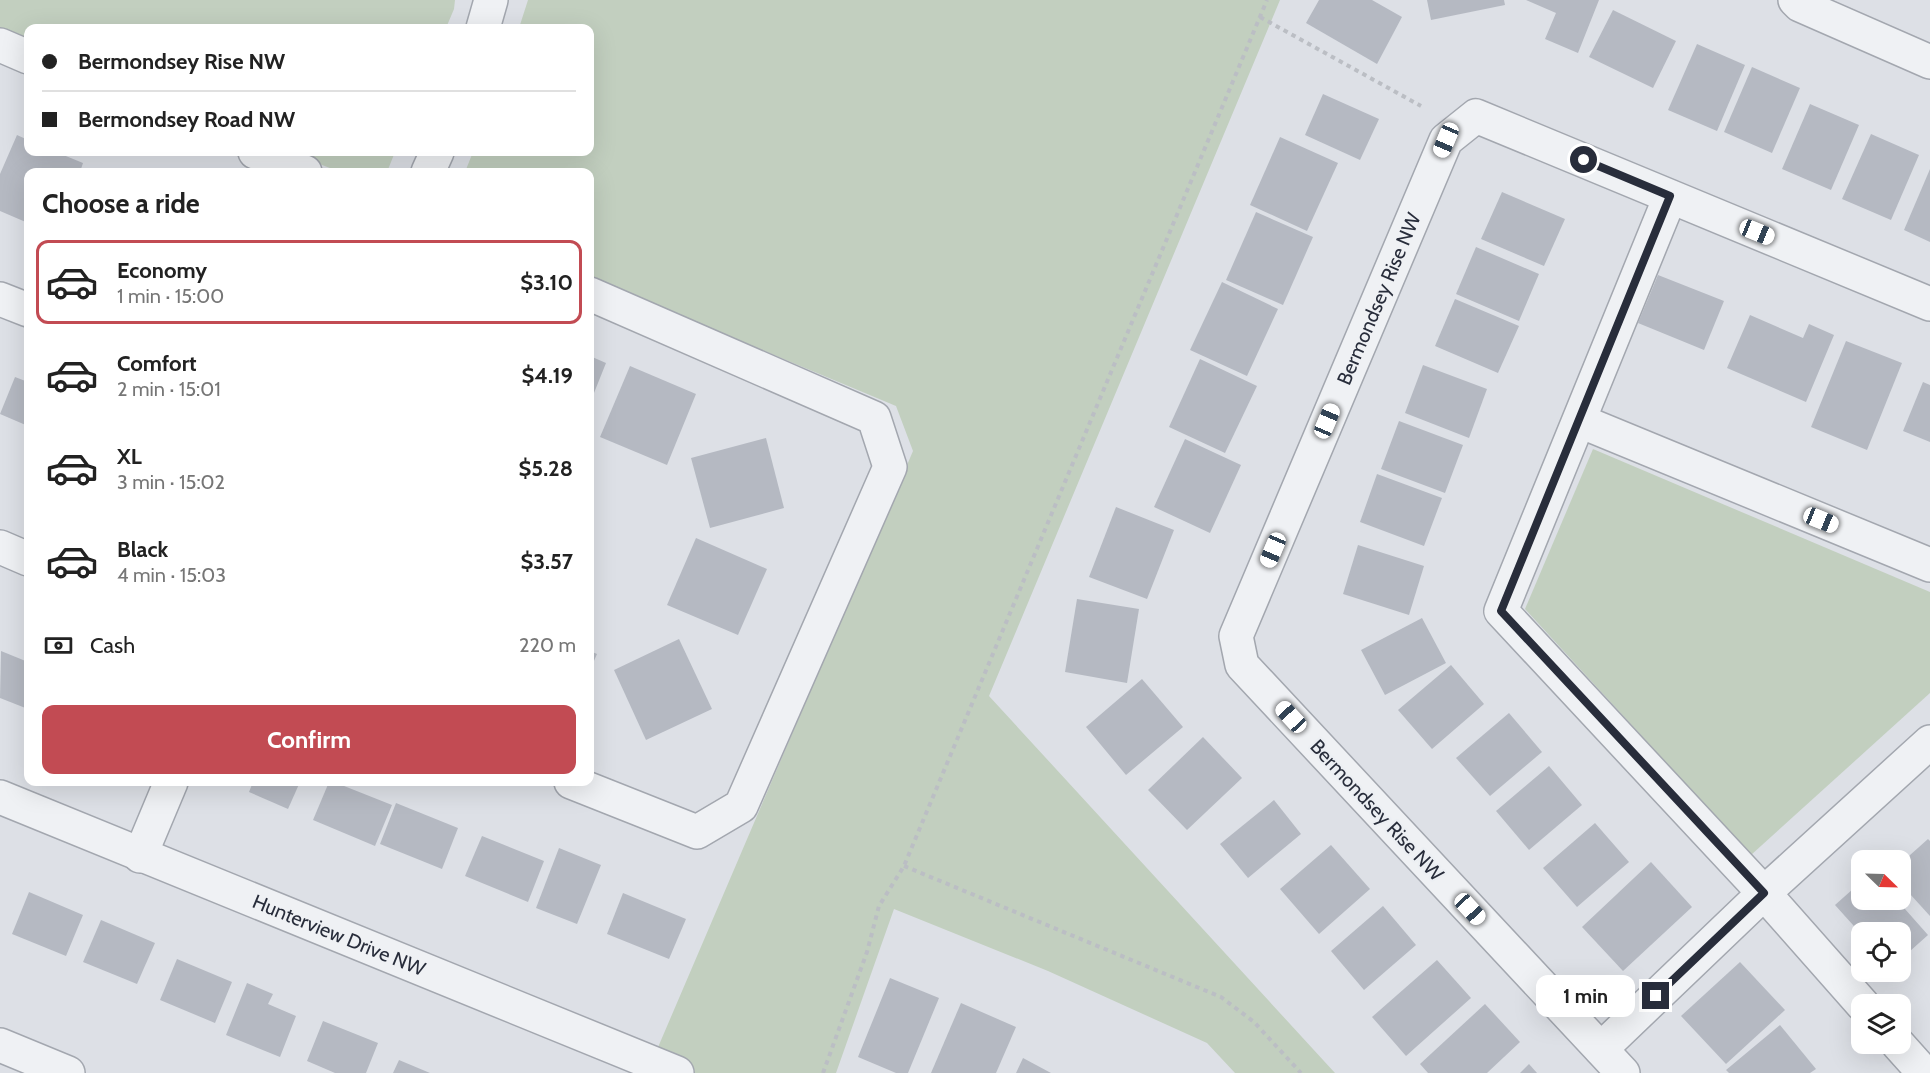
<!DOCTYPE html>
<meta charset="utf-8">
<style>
:root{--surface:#fff;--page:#f6f6f6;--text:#222;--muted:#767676;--line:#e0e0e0;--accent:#c24b53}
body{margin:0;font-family:Cabin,sans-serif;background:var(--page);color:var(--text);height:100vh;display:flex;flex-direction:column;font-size:22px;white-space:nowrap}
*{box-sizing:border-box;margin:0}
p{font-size:20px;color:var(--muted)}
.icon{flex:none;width:33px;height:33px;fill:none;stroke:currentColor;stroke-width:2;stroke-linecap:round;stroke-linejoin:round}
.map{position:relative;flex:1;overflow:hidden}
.panel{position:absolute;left:24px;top:168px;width:570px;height:618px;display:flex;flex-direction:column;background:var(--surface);border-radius:12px;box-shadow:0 6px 24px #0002}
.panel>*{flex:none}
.top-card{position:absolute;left:24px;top:24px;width:570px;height:132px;border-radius:12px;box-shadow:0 6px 24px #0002;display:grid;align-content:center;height:132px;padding:0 18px;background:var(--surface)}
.needle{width:39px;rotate:113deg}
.controls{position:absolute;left:1851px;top:850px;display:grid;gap:12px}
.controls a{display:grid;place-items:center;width:60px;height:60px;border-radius:12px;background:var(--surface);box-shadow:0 6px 24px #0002;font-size:30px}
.end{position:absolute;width:27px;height:27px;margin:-14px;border:8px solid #282d3b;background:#fff;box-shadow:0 0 0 3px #fff}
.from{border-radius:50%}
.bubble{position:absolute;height:42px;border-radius:12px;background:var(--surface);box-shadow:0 6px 24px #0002;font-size:20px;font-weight:700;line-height:42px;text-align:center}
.car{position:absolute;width:18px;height:36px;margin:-18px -9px;border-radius:8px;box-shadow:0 0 4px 2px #0007;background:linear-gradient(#fff 24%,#345 0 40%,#fff 0 76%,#345 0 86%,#fff 0)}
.top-card b{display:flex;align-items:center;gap:21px;height:57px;font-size:22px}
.top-card b+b{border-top:2px solid var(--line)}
.top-card i{width:15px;height:15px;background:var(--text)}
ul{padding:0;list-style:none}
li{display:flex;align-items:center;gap:18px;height:84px;margin:0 12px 9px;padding:0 6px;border:3px solid transparent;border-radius:12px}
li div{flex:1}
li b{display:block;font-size:22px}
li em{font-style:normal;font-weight:700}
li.on{border-color:var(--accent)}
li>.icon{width:54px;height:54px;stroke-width:1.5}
h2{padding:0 18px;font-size:27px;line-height:72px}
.pay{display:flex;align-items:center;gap:15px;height:66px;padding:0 18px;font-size:22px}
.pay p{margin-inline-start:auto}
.action{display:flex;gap:12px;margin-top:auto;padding:12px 18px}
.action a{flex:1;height:69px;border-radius:12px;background:var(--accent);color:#fff;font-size:24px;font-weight:700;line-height:69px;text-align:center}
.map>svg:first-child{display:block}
</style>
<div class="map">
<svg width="1930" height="1073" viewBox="0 0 1930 1073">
<rect width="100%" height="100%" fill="#dde0e6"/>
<g fill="#c2cfbf">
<path d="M0,0H455L454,9L446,28H28V43L0,31Z"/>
<path d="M528,0H1280L989,696L1335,1073H1235L1207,1043L1048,971L894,909L836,1073H647L913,451L896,406L590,278V172H465L473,152H590V28H519Z"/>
<path d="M289,152H395L387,172H340Z"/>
<path d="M1593,449L1930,592V693L1751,855L1525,609Z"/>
</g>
<g fill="#b5b9c2">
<path d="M1319,0H1372L1402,17L1377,64L1306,23Z"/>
<path d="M1427,0H1504L1505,5L1431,20Z"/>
<path d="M1526,0H1599L1578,53L1545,39L1556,13Z"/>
<path d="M1613,10L1676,41L1653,88L1589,57Z"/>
<path d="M1697,44L1745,65L1717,131L1668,110Z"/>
<path d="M1752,67L1800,88L1772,153L1724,132Z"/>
<path d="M1323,94L1379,119L1360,160L1305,135Z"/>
<path d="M1810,104L1859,125L1831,190L1782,169Z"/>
<path d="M1871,134L1919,155L1891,220L1842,199Z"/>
<path d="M17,135L28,140V152H56L83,163L80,172H28V223L0,211V174Z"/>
<path d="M1280,137L1338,163L1307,231L1250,205Z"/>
<path d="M1930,169V242L1904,230Z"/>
<path d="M1502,192L1565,219L1544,266L1481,239Z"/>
<path d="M1256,212L1313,237L1283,305L1226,280Z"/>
<path d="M1476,247L1539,274L1519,321L1456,294Z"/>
<path d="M1658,275L1724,301L1704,350L1638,323Z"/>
<path d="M1222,282L1278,309L1247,376L1190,350Z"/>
<path d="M1455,299L1519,326L1498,373L1435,346Z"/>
<path d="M1750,315L1803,338L1809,324L1834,335L1806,402L1727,368Z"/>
<path d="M1846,341L1902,363L1867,450L1811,427Z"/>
<path d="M590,356L606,363L590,403Z"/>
<path d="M1200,359L1257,386L1225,453L1169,427Z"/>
<path d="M1423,365L1487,389L1469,438L1405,413Z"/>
<path d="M630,366L696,394L667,465L600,437Z"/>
<path d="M15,377L28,382V426L0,414Z"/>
<path d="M1923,382L1930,385V442L1903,431Z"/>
<path d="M1399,421L1463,445L1445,493L1381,469Z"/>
<path d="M766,438L784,508L710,528L691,458Z"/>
<path d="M1185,439L1241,465L1210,533L1154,507Z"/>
<path d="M1377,474L1442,498L1424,546L1360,522Z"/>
<path d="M1116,507L1174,530L1147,599L1089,577Z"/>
<path d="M696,538L767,569L738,635L667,605Z"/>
<path d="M1358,545L1424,566L1409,615L1343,594Z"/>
<path d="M1077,599L1139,609L1127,683L1065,672Z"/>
<path d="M1422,618L1446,663L1385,695L1361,650Z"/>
<path d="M679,639L712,709L646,740L614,670Z"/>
<path d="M1,651L28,662V709L0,698Z"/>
<path d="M590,651L597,654L590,670Z"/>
<path d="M1451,665L1484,704L1432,749L1398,710Z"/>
<path d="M1142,679L1183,727L1126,775L1086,727Z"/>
<path d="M1509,713L1542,752L1490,796L1456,758Z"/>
<path d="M1203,737L1242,778L1187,830L1148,790Z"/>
<path d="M1549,766L1582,805L1529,850L1496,811Z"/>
<path d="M253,782H300L288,809L249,792Z"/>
<path d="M329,782H334L392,805L375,846L313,820Z"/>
<path d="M1274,800L1301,834L1248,878L1220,844Z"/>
<path d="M396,803L458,828L442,869L380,844Z"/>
<path d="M1595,823L1629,862L1577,907L1543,868Z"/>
<path d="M482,836L544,861L528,902L465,876Z"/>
<path d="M1928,839L1930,841V916L1900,883V864Z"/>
<path d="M1331,845L1370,889L1319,934L1280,889Z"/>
<path d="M559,848L601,865L577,924L536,908Z"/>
<path d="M1651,862L1692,907L1623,971L1582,927Z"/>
<path d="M1862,881V900H1897L1928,935L1900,960V933H1862V935L1835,905Z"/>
<path d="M29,892L83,915L66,956L12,934Z"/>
<path d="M623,893L686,919L669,959L607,934Z"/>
<path d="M1383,906L1416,945L1364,990L1331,951Z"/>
<path d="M101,920L155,943L137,984L83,962Z"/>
<path d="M177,959L232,982L215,1023L160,1000Z"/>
<path d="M1437,960L1471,998L1406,1056L1372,1017Z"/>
<path d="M1740,962L1785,1010L1726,1064L1681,1016Z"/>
<path d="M890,978L939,998L908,1073H896L858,1057Z"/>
<path d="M247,983L273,994L268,1004L296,1016L280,1057L226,1035Z"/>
<path d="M961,1003L1016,1027L996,1073H931Z"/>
<path d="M1485,1004L1520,1042L1487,1073H1428L1420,1064Z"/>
<path d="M323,1021L378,1043L366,1073H335L307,1061Z"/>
<path d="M1780,1025L1816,1069L1810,1073H1729L1726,1070Z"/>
<path d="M1023,1058L1051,1073H1016Z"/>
<path d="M399,1060L430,1073H393Z"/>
<path d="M1529,1064L1537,1073H1520Z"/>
</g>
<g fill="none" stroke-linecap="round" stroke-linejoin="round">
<g stroke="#a3a7af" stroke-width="36">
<g id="minor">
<path d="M1795,0L1800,5L1930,62"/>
<path d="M483,28L491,0"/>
<path d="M0,45L28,57"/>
<path d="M255,152L305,172"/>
<path d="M428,172L437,152"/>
<path d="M1670,197L1501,611L1764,893L1863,1005"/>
<path d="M0,299L28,310"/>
<path d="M1580,421L1930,565"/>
<path d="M0,547L28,559"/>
<path d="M571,782L697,832L741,806L890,467L874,418L590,294"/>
<path id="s1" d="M0,797L677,1073"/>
<path d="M140,856L171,782"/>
<path d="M1898,1044L1924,1073"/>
<path d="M0,1045L68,1073"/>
<path d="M1601,1049L1764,893L1930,742"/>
<path id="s2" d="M1623,1073L1242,665L1236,636L1446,140L1476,116L1930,304"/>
</g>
</g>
<g stroke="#bbbec4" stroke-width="4" stroke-dasharray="4.5 4.5" stroke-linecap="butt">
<path d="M1260,17L1421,106"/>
<path d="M904,866L1221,997L1254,1022L1301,1073"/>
<path d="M823,1073L867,952L879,906L904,866L1267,0"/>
</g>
<use href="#minor" stroke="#eff1f4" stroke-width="33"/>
</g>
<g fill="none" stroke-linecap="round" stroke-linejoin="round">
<path stroke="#282d3b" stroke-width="8" d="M1584,160L1670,196L1501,611L1764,893L1656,996"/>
</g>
<g text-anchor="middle" stroke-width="4.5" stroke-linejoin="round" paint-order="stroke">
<g font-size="20" fill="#282d3b" stroke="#eceff3">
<text dy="7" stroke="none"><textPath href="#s2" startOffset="954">Bermondsey Rise NW</textPath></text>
<text transform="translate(1377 810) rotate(47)" y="7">Bermondsey Rise NW</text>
<text dy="7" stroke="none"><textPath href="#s1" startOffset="366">Hunterview Drive NW</textPath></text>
</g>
</g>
</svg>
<div class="controls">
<a><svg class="needle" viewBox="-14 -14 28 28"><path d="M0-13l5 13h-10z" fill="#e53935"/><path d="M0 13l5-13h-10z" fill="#767676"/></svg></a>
<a><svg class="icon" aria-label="locate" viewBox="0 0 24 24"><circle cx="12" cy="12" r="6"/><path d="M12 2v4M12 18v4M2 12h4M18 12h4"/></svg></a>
<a><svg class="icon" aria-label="layers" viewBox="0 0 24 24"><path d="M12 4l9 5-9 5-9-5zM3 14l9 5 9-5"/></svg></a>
</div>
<i class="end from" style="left:1584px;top:160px"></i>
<i class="end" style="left:1656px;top:996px"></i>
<div class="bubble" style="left:1536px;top:975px;width:99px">1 min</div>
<i class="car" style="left:1446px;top:140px;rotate:203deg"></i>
<i class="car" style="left:1757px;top:232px;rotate:112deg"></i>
<i class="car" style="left:1327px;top:421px;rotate:23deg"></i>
<i class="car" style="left:1821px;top:520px;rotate:112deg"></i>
<i class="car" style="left:1273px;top:550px;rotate:203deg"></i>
<i class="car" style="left:1291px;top:717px;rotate:317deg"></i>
<i class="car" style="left:1470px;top:909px;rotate:137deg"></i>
<div class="top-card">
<b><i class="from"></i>Bermondsey Rise NW</b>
<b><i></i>Bermondsey Road NW</b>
</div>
<section class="panel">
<h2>Choose a ride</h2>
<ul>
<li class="on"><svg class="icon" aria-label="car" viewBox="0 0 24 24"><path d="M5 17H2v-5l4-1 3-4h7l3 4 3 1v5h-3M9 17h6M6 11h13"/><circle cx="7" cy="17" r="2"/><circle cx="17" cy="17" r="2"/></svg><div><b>Economy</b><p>1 min · 15:00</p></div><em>$3.10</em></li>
<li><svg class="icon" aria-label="car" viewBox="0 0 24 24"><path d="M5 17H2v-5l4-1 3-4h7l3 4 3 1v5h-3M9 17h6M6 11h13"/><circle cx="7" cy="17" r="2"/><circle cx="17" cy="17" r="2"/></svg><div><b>Comfort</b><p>2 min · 15:01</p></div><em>$4.19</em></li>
<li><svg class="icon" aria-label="car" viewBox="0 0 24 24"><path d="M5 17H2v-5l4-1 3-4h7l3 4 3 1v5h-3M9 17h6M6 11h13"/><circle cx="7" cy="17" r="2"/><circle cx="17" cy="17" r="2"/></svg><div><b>XL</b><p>3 min · 15:02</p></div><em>$5.28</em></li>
<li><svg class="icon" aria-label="car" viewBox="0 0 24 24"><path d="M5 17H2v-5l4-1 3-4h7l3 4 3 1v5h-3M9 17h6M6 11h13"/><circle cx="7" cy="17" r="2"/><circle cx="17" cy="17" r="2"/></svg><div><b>Black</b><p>4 min · 15:03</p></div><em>$3.57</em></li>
</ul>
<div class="pay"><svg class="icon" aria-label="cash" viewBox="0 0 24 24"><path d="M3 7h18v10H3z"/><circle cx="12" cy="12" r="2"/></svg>Cash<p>220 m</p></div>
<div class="action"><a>Confirm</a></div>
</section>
</div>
